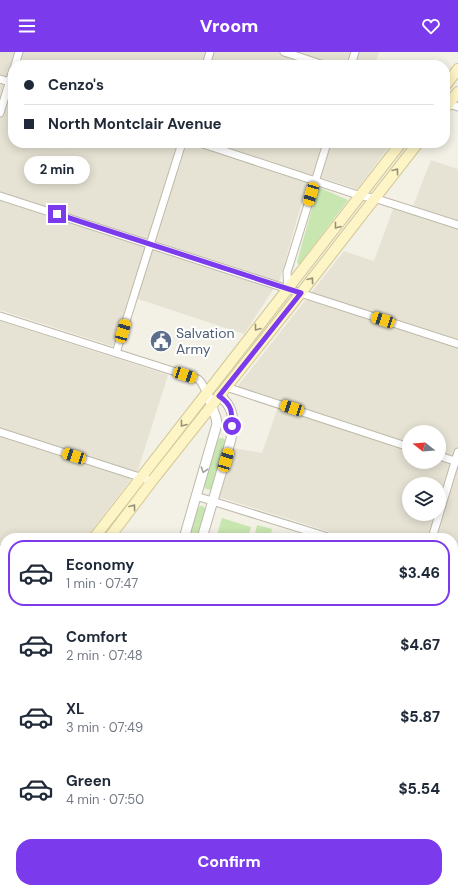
<!DOCTYPE html>
<meta charset="utf-8">
<style>
:root{--surface:#fff;--page:#f2f2f3;--text:#1f2937;--muted:#747a83;--line:#e0e1e3;--accent:#7c3aed}
body{margin:0;font-family:"DM Sans",sans-serif;background:var(--page);color:var(--text);height:100vh;display:flex;flex-direction:column;font-size:15px;white-space:nowrap}
*{box-sizing:border-box;margin:0}
p{font-size:13px;color:var(--muted)}
.icon{flex:none;width:22px;height:22px;fill:none;stroke:currentColor;stroke-width:2;stroke-linecap:round;stroke-linejoin:round}
.map{position:relative;flex:1;overflow:hidden}
.side{position:absolute;left:0px;top:481px;width:458px;height:360px;display:flex;flex-direction:column;background:var(--surface);border-radius:16px 16px 0 0;box-shadow:0 2px 10px #0003}
.side>*{flex:none}
.guide{position:absolute;left:8px;top:8px;width:442px;height:88px;border-radius:16px;box-shadow:0 2px 10px #0003;display:grid;align-content:center;height:88px;padding:0 16px;background:var(--surface)}
.needle{width:26px;rotate:287deg}
.fabs{position:absolute;left:402px;top:373px;display:grid;gap:8px}
.fabs a{display:grid;place-items:center;width:44px;height:44px;border-radius:50%;background:var(--surface);box-shadow:0 2px 10px #0003;font-size:20px}
.end{position:absolute;width:18px;height:18px;margin:-9px;border:5px solid #7c3aed;background:#fff;box-shadow:0 0 0 2px #fff}
.from{border-radius:50%}
.bubble{position:absolute;height:28px;border-radius:14px;background:var(--surface);box-shadow:0 2px 10px #0003;font-size:13px;font-weight:800;line-height:28px;text-align:center}
.car{position:absolute;width:12px;height:24px;margin:-12px -6px;border-radius:5px;box-shadow:0 0 3px 1px #0007;background:linear-gradient(#f5c518 24%,#345 0 40%,#f5c518 0 76%,#345 0 86%,#f5c518 0)}
.guide b{display:flex;align-items:center;gap:14px;height:38px;font-size:15px}
.guide b+b{border-top:1px solid var(--line)}
.guide i{width:10px;height:10px;background:var(--text)}
ul{padding:7px 0 0;list-style:none}
li{display:flex;align-items:center;gap:12px;height:66px;margin:0 8px 6px;padding:0 8px;border:2px solid transparent;border-radius:16px}
li div{flex:1}
li b{display:block;font-size:15px}
li em{font-style:normal;font-weight:800}
li.on{border-color:var(--accent)}
li>.icon{width:36px;height:36px;stroke-width:1.5}
.primary-button{display:flex;gap:8px;margin-top:auto;padding:8px 16px}
.primary-button a{flex:1;height:46px;border-radius:16px;background:var(--accent);color:#fff;font-size:16px;font-weight:800;line-height:46px;text-align:center}
header{display:flex;justify-content:space-between;align-items:center;height:52px;padding:0 16px;background:var(--accent);color:#fff;font-size:18px;font-weight:800}
.map>svg:first-child{display:block}
</style>
<header><svg class="icon" aria-label="menu" viewBox="0 0 24 24"><path d="M4 6h16M4 12h16M4 18h16"/></svg>Vroom<svg class="icon" aria-label="heart" viewBox="0 0 24 24"><path d="M12 20l-8-8c-3-5 5-10 8-4 3-6 11-1 8 4z"/></svg></header>
<div class="map">
<svg width="458" height="841" viewBox="0 0 458 841">
<rect width="100%" height="100%" fill="#f3f0e6"/>
<g fill="#e6e3d4" fill-rule="evenodd">
<path d="M0,0H379L375,13H13V91H374L388,96L357,137L310,122L280,227L244,282L129,244L115,291L112,294L0,258Z"/>
<path d="M431,108L458,117V841H358L342,836H453V486H328L330,480L219,445L233,396L262,401L280,349L237,335L344,199L374,209L393,157L410,162ZM409,380H439V410H409ZM409,432H439V462H409Z"/>
<path d="M0,269L168,323L138,418L86,486H5V554L0,553Z"/>
<path d="M91,836H268L284,841H89Z"/>
</g>
<path fill="#ebe6d0" d="M0,756L5,757V836H82L80,841H0Z"/>
<g fill="#c8e6b0">
<path d="M318,135L348,148L299,213L297,210Z"/>
<path d="M220,386H223L227,390L212,438L206,437L203,433L218,388Z"/>
<path d="M200,454H203L206,458L199,486H188L197,458Z"/>
<path d="M222,466L251,475L248,486H227L217,483Z"/>
<path d="M257,473L272,477L270,486H254Z"/>
</g>
<g fill="#e4e2de">
<path d="M0,758L4,759L2,767L3,769L5,770V802L0,800Z"/>
<path d="M40,836H80L79,841H41Z"/>
</g>
<g fill="none" stroke-linecap="round" stroke-linejoin="round">
<g stroke="#beb9a9" stroke-width="9">
<g id="minor">
<path d="M284,0L324,13"/>
<path d="M15,13L19,0"/>
<path d="M206,13L210,0"/>
<path d="M351,13L355,0"/>
<path d="M0,27L13,31"/>
<path d="M445,51L458,55"/>
<path d="M0,61L13,18"/>
<path d="M200,91L361,144L374,146L458,173"/>
<path d="M0,144L458,292"/>
<path d="M288,237L287,220L290,211L327,91"/>
<path d="M0,264L198,327L201,330L207,341"/>
<path d="M116,301L182,91"/>
<path d="M226,335L409,395"/>
<path d="M0,380L152,429"/>
<path d="M439,404L458,410"/>
<path d="M196,444L331,486"/>
<path d="M432,486L458,400"/>
<path d="M0,497L5,498"/>
<path d="M453,525L458,527"/>
<path d="M453,641L458,643"/>
<path d="M453,758L458,760"/>
<path d="M86,841L87,836"/>
<path d="M324,841L325,836"/>
</g>
</g>
<g stroke="#beb9a9" stroke-width="11">
<g id="tertiary">
<path d="M184,486L217,372L216,366L207,341"/>
<path d="M202,486L231,387C233,368 236,357 219,343"/>
<path d="M0,738L5,739"/>
<path d="M0,749L5,750"/>
<path d="M275,836L290,841"/>
<path d="M329,836L345,841"/>
</g>
</g>
<g stroke="#d1c797" stroke-width="12">
<g id="secondary">
<path d="M445,34L458,17"/>
<path d="M445,56L458,40"/>
<path d="M94,486L401,91"/>
<path d="M109,486L152,429L308,232L418,91"/>
<path d="M0,621L5,613"/>
<path d="M0,643L5,635"/>
</g>
</g>
<use href="#minor" stroke="#fff" stroke-width="7"/>
<use href="#tertiary" stroke="#fff" stroke-width="9"/>
<use href="#secondary" stroke="#fdf5c6" stroke-width="10"/>
</g>
<defs><path id="oneway-chevron" d="M-2-3.5L2.5 0L-2 3.5" fill="none" stroke-width="1.6" stroke-linecap="round" stroke-linejoin="round"/></defs>
<g stroke="#989277">
<use href="#oneway-chevron" transform="translate(396 119) rotate(-52)"/>
<use href="#oneway-chevron" transform="translate(337 174) rotate(128)"/>
<use href="#oneway-chevron" transform="translate(311 228) rotate(-52)"/>
<use href="#oneway-chevron" transform="translate(257 276) rotate(128)"/>
<use href="#oneway-chevron" transform="translate(183 372) rotate(128)"/>
<use href="#oneway-chevron" transform="translate(133 455) rotate(-53)"/>
</g>
<use stroke="#a2a09a" href="#oneway-chevron" transform="translate(204 418) rotate(107)"/>
<g fill="none" stroke-linecap="round" stroke-linejoin="round">
<path stroke="#7c3aed" stroke-width="5" d="M57,162L301,241L219,344C232,353 232,359 232,374"/>
</g>
<defs>
<g id="civic-disc" transform="scale(1.15)"><circle r="9.5" fill="#5c6f8a" stroke="#fff"/><path d="M-.6-6.5H3V-4.5H.6V-3L4-1V1h2V6H-6V1h2V-1L-.6-3ZM-1.2 2.5V6h2.4V2.5Z" fill="#fff"/></g>
</defs>
<g fill-rule="evenodd">
<use href="#civic-disc" x="161" y="289"/>
</g>
<g text-anchor="middle" stroke-width="4" stroke-linejoin="round" paint-order="stroke">
<g font-size="14" fill="#4e5e75" stroke="#fff" text-anchor="start">
<text x="176" y="286">Salvation<tspan x="176" dy="16">Army</tspan></text>
</g>
</g>
</svg>
<div class="fabs">
<a><svg class="needle" viewBox="-14 -14 28 28"><path d="M0-13l5 13h-10z" fill="#e53935"/><path d="M0 13l5-13h-10z" fill="#747a83"/></svg></a>
<a><svg class="icon" aria-label="layers" viewBox="0 0 24 24"><path d="M12 4l9 5-9 5-9-5zM3 14l9 5 9-5"/></svg></a>
</div>
<i class="end from" style="left:232px;top:374px"></i>
<i class="end" style="left:57px;top:162px"></i>
<div class="bubble" style="left:24px;top:104px;width:66px">2 min</div>
<i class="car" style="left:311px;top:142px;rotate:197deg"></i>
<i class="car" style="left:383px;top:268px;rotate:288deg"></i>
<i class="car" style="left:123px;top:279px;rotate:16deg"></i>
<i class="car" style="left:185px;top:323px;rotate:108deg"></i>
<i class="car" style="left:292px;top:356px;rotate:288deg"></i>
<i class="car" style="left:74px;top:404px;rotate:288deg"></i>
<i class="car" style="left:226px;top:408px;rotate:17deg"></i>
<div class="guide">
<b><i class="from"></i>Cenzo's</b>
<b><i></i>North Montclair Avenue</b>
</div>
<section class="side">
<ul>
<li class="on"><svg class="icon" aria-label="car" viewBox="0 0 24 24"><path d="M5 17H2v-5l4-1 3-4h7l3 4 3 1v5h-3M9 17h6M6 11h13"/><circle cx="7" cy="17" r="2"/><circle cx="17" cy="17" r="2"/></svg><div><b>Economy</b><p>1 min · 07:47</p></div><em>$3.46</em></li>
<li><svg class="icon" aria-label="car" viewBox="0 0 24 24"><path d="M5 17H2v-5l4-1 3-4h7l3 4 3 1v5h-3M9 17h6M6 11h13"/><circle cx="7" cy="17" r="2"/><circle cx="17" cy="17" r="2"/></svg><div><b>Comfort</b><p>2 min · 07:48</p></div><em>$4.67</em></li>
<li><svg class="icon" aria-label="car" viewBox="0 0 24 24"><path d="M5 17H2v-5l4-1 3-4h7l3 4 3 1v5h-3M9 17h6M6 11h13"/><circle cx="7" cy="17" r="2"/><circle cx="17" cy="17" r="2"/></svg><div><b>XL</b><p>3 min · 07:49</p></div><em>$5.87</em></li>
<li><svg class="icon" aria-label="car" viewBox="0 0 24 24"><path d="M5 17H2v-5l4-1 3-4h7l3 4 3 1v5h-3M9 17h6M6 11h13"/><circle cx="7" cy="17" r="2"/><circle cx="17" cy="17" r="2"/></svg><div><b>Green</b><p>4 min · 07:50</p></div><em>$5.54</em></li>
</ul>
<div class="primary-button"><a>Confirm</a></div>
</section>
</div>
